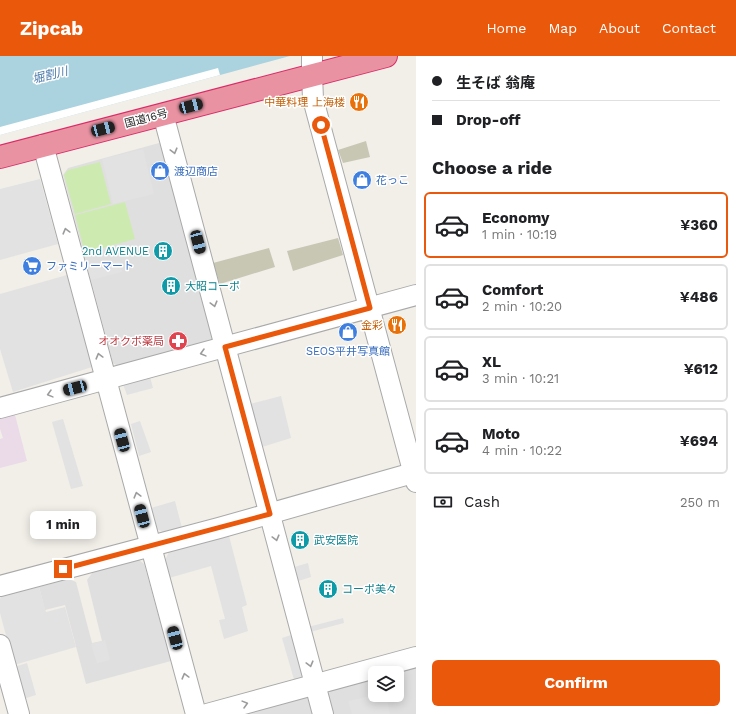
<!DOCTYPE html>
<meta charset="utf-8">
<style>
:root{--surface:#fff;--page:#f2f2f2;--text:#202124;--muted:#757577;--line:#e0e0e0;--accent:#ea580c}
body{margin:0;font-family:"Work Sans","Noto Sans JP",sans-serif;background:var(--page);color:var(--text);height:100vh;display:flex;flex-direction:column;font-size:15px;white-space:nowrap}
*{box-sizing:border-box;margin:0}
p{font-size:13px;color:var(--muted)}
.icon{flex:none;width:22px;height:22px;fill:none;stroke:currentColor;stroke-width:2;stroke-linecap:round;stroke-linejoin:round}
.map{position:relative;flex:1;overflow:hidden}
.details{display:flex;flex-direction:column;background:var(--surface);width:320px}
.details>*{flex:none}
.hud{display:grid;align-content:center;height:88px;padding:0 16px;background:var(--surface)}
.fabs{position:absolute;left:368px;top:610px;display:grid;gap:8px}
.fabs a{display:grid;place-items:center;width:36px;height:36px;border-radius:6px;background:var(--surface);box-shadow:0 2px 10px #0003;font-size:20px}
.end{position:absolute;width:18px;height:18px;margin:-9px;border:5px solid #ea580c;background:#fff;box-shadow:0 0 0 2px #fff}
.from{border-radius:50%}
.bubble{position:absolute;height:28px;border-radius:6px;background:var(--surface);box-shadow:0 2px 10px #0003;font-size:13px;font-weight:700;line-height:28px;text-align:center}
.car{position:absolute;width:12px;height:24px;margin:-12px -6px;border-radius:5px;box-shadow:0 0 3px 1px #0007;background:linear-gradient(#222 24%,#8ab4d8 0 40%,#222 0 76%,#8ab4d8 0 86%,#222 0)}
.hud b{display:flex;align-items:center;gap:14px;height:38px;font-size:15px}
.hud b+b{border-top:1px solid var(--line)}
.hud i{width:10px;height:10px;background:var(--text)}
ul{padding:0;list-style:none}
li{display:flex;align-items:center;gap:12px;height:66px;margin:0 8px 6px;padding:0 8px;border:2px solid var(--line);border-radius:6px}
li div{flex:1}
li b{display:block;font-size:15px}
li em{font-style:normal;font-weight:700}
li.active{border-color:var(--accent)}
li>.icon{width:36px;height:36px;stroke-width:1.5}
h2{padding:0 16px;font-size:18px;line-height:48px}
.pay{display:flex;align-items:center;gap:10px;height:44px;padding:0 16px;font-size:15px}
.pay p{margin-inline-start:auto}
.primary-button{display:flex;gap:8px;margin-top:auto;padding:8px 16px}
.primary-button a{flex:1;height:46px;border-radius:6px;background:var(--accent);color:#fff;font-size:16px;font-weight:700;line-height:46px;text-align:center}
header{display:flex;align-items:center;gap:24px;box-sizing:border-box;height:56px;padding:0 20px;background:var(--accent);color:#fff}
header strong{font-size:19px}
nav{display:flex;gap:22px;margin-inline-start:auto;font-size:14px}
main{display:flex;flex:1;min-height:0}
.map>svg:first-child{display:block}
</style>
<header>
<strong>Zipcab</strong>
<nav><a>Home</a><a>Map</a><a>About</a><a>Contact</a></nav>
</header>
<main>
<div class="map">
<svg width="416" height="658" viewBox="0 0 416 658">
<rect width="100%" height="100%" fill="#f2efe9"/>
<g fill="#e0dfdf">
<path d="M159,87L165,92L215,279L211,287L119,311L113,307L63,119L68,112Z"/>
<path d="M139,504L144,508L171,605L86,628L65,549L45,554L39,531L69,523L76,526L92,587L102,585L87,524L93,516Z"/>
<path d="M416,610V658H333L328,639L331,633L375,621V639H397V617H391Z"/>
<path d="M304,638L313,643L317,658H232Z"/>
</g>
<path fill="#ebdbe8" d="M14,355L27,405L0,412V383L3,382L0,373V359Z"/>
<g fill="#c7c7b4">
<path d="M366,85L370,101L343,107L338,94Z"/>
<path d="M338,182L343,199L293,215L287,195Z"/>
<path d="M269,192L275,211L220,228L213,207Z"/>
</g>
<g fill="#cdebb0">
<path d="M100,106L111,148L75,158L64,119L68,114Z"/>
<path d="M125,146L135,183L85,197L75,159Z"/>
</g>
<g fill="#e2e2e2">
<path d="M143,93L154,138L113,148L102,103Z"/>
<path d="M40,123L58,188L0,204V133Z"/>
<path d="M120,205L122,216L91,224L88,213Z"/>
<path d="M67,219L92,311L13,336L0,293V238Z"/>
<path d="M150,321L153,332L127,339L123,328Z"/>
<path d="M281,340L291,382L262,391L250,348Z"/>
<path d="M63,363L83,430L71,433L52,366Z"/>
<path d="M140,365L151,396L139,400L131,368Z"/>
<path d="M175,445L182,472L163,476L157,473L151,452Z"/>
<path d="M229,480L247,549L242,551L248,575L224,583L219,564L225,563L211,510L169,522L165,504L169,496Z"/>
<path d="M308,507L311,521L295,526L291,512Z"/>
<path d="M39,531L46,556L65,551L76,591L14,609L0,557V543L1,540Z"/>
<path d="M343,562L344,567L310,576L308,571Z"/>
<path d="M294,578L306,618L302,625L295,627L282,582Z"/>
<path d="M105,584L110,604L97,607L91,588Z"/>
<path d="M27,607L36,639L23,643L14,611Z"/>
<path d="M375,639H386L390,658H352L348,645Z"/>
</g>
<path fill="#aad3df" d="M0,0H290L0,79Z"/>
<path fill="#fff" d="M218,12L220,19L0,79V71Z"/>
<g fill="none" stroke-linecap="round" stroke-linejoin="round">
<g stroke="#a9a9a9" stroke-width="22">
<g id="minor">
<path d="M312,0V19L313,43L416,426"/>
<path d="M163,58L323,658"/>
<path d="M43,89L196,658"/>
<path d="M0,352L416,239"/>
<path d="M0,530L219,472L416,416"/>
<path d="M0,589L19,658"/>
<path d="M207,658L416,601"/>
</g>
</g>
<g stroke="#dc2a67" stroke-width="24">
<path id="highway" d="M0,101L386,0"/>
</g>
<use href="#minor" stroke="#fff" stroke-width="20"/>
<use href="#highway" stroke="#e892a2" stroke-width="22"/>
</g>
<defs><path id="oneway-chevron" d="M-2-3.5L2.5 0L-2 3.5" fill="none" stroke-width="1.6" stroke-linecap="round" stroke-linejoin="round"/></defs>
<g stroke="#9c9c9c">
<use href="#oneway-chevron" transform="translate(174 95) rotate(75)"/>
<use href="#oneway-chevron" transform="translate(66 175) rotate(-105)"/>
<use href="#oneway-chevron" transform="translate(214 248) rotate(75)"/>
<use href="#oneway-chevron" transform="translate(203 297) rotate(165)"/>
<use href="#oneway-chevron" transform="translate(99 300) rotate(-105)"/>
<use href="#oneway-chevron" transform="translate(50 338) rotate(165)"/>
<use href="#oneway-chevron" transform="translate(137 439) rotate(-105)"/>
<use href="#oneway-chevron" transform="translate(276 482) rotate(75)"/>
<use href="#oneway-chevron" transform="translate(310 608) rotate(75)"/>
<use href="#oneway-chevron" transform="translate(185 620) rotate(-105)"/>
<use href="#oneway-chevron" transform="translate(245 648) rotate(-15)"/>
</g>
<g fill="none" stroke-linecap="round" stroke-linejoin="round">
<path stroke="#ea580c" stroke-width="5" d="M63,513L270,458L225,291L370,252L321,69"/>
</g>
<defs>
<g id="restaurant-disc" transform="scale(1)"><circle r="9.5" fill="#e8710a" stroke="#fff"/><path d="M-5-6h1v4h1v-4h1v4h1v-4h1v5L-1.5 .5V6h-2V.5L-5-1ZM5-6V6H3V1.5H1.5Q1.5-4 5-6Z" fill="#fff"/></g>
<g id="shop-disc" transform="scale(1)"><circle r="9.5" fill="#3f7fe0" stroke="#fff"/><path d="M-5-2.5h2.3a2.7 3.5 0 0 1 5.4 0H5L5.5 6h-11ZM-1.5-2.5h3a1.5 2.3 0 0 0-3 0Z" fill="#fff"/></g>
<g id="building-disc" transform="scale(1)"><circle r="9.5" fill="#0f9aa8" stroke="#fff"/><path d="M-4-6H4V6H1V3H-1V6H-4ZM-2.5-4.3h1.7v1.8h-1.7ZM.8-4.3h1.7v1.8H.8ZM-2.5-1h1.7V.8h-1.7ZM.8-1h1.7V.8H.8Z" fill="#fff"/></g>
<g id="supermarket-disc" transform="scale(1)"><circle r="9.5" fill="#3f7fe0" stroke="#fff"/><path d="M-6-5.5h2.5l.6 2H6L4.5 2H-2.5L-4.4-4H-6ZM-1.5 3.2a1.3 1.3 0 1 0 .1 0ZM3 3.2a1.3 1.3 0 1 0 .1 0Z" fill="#fff"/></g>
<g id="pharmacy-disc" transform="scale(1)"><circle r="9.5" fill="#e0444e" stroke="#fff"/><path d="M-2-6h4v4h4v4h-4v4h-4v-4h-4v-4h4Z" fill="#fff"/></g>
</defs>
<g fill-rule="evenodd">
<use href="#restaurant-disc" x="359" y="46"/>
<use href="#shop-disc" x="160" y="115"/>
<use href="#shop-disc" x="362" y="124"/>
<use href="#building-disc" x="163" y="195"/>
<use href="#supermarket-disc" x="32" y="210"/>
<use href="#building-disc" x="171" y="230"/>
<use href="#restaurant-disc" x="397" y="269"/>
<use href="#shop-disc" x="348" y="276"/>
<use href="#pharmacy-disc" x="178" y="285"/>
<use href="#building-disc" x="300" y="484"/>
<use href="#building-disc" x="328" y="533"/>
</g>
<g text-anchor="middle" stroke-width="3" stroke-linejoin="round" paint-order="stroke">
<g font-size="11" fill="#c56008" stroke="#fff" text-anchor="end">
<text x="345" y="50">中華料理 上海楼</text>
<text x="383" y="273">金彩</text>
</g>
<g font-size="11" fill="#222" stroke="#fff">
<text transform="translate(146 62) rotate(-15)" y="4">国道16号</text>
</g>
<g font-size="11" fill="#366cbe" stroke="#fff" text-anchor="start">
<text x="174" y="119">渡辺商店</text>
<text x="376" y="128">花っこ</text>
<text x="46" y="214">ファミリーマート</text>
<text x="348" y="299" text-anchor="middle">SEOS平井写真館</text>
</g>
<g font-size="11" fill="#0d838f" stroke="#fff" text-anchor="start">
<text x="149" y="199" text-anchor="end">2nd AVENUE</text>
<text x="185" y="234">大昭コーポ</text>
<text x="314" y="488">武安医院</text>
<text x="342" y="537">コーポ美々</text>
</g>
<g font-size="11" fill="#be3a42" stroke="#fff" text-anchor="end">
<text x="164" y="289">オオクボ薬局</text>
</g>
<g font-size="12" font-style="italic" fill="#4a7aab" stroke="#fff">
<text transform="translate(50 19) rotate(-14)" y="4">堀割川</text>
</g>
</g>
</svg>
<div class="fabs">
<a><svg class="icon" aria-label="layers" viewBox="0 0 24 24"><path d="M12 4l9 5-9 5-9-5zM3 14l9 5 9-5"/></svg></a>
</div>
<i class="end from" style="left:321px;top:69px"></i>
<i class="end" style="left:63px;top:513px"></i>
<div class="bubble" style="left:30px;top:455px;width:66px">1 min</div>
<i class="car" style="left:191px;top:50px;rotate:75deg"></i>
<i class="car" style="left:103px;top:73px;rotate:75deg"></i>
<i class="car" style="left:198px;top:186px;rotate:165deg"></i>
<i class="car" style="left:75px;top:332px;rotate:255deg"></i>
<i class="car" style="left:122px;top:384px;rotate:345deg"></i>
<i class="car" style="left:142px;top:460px;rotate:345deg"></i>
<i class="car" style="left:175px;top:582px;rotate:345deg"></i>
</div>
<section class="details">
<div class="hud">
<b><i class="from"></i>生そば 翁庵</b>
<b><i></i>Drop-off</b>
</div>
<h2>Choose a ride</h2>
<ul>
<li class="active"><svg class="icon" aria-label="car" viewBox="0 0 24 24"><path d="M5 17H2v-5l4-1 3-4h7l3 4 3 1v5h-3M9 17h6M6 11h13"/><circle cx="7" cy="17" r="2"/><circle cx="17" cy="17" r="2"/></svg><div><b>Economy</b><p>1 min · 10:19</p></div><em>¥360</em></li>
<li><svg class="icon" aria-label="car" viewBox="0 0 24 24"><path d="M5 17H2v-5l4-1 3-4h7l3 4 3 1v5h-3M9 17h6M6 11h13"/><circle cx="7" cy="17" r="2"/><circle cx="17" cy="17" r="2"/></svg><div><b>Comfort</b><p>2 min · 10:20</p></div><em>¥486</em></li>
<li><svg class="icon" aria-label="car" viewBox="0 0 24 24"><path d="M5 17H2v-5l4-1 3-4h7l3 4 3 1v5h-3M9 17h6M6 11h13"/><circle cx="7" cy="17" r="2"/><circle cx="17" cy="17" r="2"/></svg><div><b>XL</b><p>3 min · 10:21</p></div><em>¥612</em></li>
<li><svg class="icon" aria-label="car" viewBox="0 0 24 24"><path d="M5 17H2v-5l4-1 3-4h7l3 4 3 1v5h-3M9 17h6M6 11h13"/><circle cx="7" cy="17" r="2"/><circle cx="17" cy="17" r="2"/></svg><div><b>Moto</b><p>4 min · 10:22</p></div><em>¥694</em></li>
</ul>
<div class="pay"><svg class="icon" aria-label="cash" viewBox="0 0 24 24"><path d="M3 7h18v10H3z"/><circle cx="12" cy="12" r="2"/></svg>Cash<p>250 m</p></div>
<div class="primary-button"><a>Confirm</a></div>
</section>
</main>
